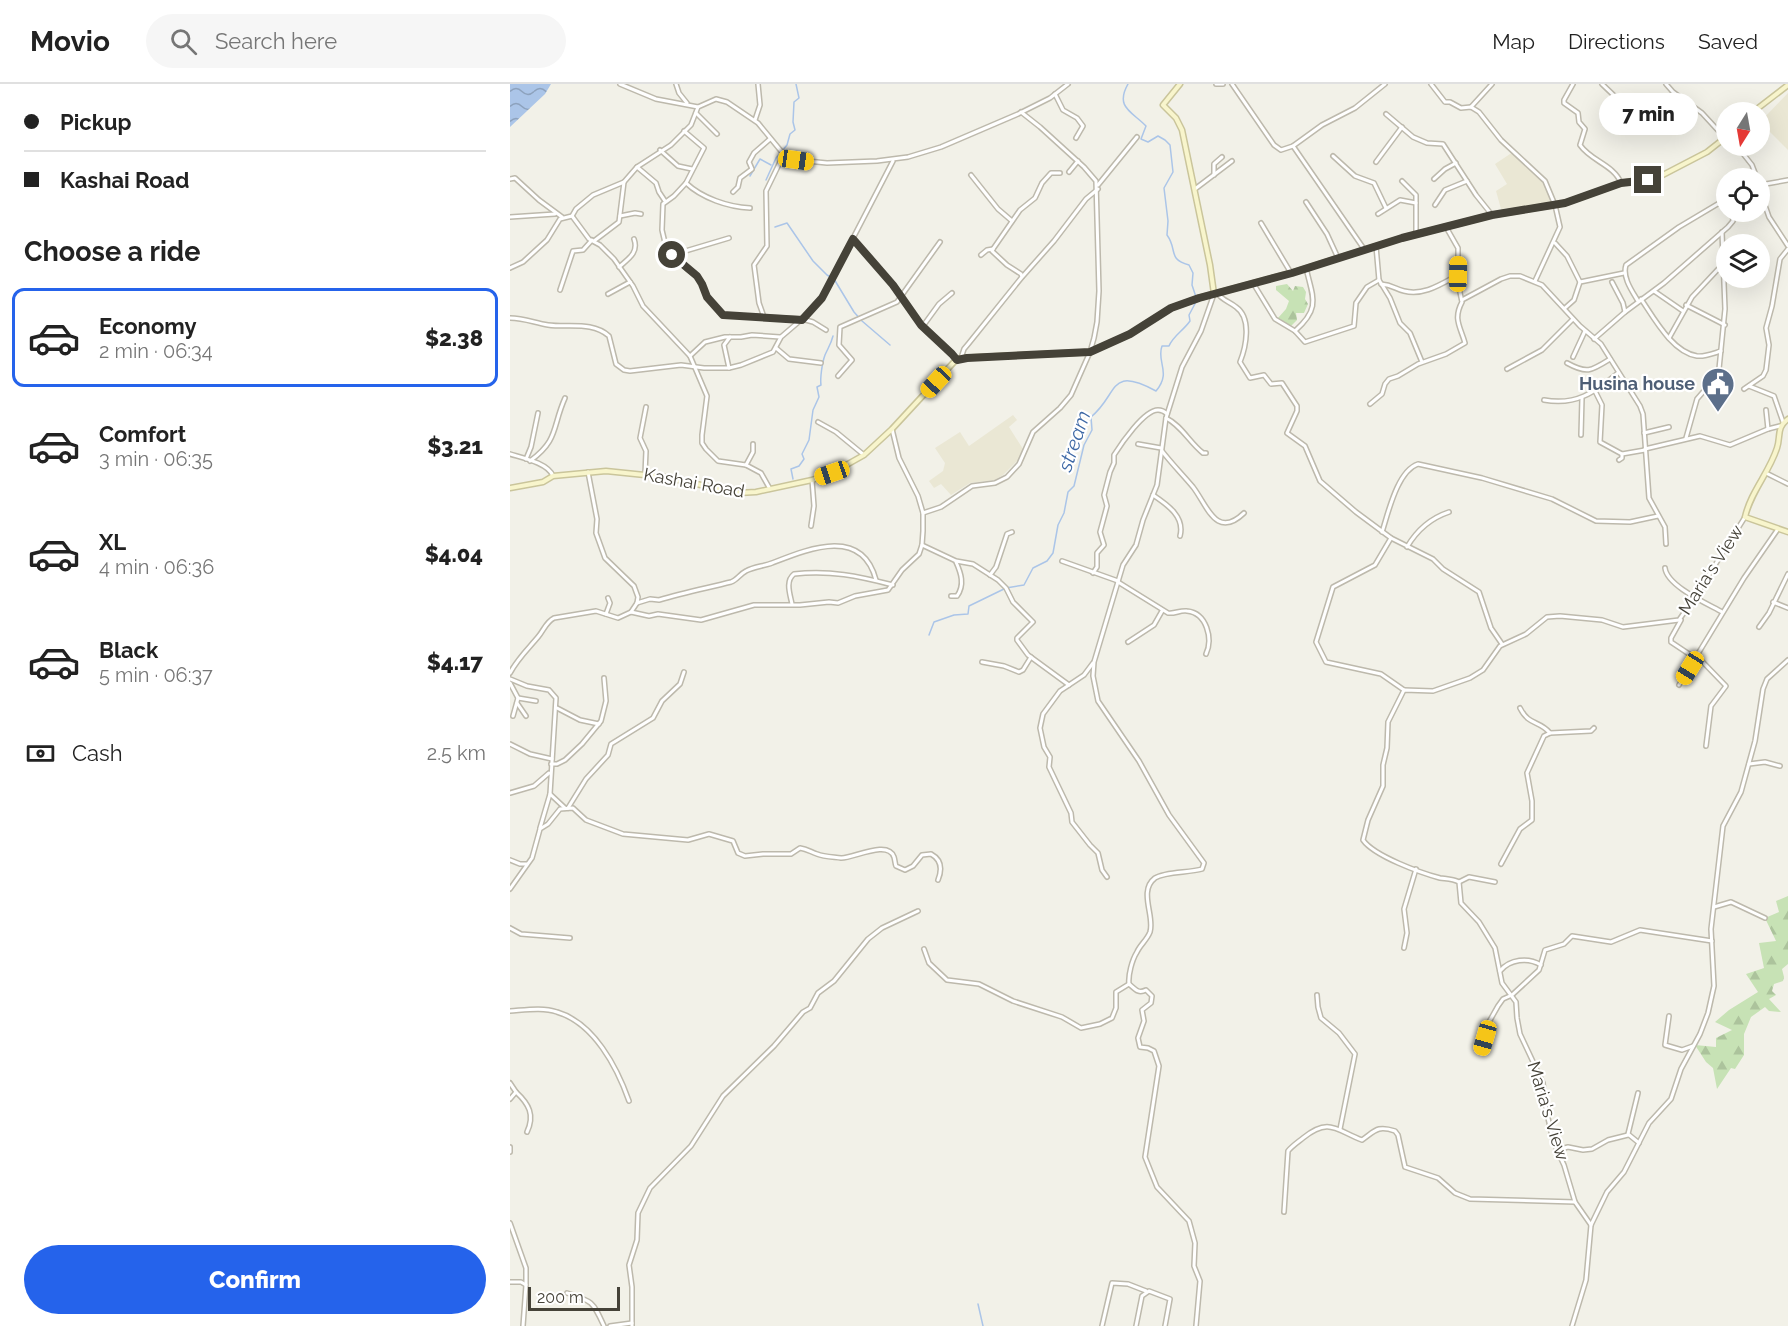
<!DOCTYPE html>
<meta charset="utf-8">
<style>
:root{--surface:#fff;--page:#f6f6f6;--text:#222;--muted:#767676;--line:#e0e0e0;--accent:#2563eb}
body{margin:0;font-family:Raleway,sans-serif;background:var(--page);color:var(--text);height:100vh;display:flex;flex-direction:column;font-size:22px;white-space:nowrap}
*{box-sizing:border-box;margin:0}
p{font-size:20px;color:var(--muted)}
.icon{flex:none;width:33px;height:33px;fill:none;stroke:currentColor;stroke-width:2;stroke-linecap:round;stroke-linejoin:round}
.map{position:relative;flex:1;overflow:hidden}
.sheet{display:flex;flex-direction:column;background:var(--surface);width:510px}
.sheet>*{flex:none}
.guide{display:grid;align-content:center;height:132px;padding:0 24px;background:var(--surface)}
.needle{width:39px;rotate:191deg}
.controls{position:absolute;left:1206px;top:18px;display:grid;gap:12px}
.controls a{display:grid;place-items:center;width:54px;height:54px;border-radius:50%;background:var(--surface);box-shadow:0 6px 24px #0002;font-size:30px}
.scale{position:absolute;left:18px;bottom:15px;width:92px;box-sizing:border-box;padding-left:6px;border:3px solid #454238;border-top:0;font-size:16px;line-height:21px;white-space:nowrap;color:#454238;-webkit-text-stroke:4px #fff;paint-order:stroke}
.end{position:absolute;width:27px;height:27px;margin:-14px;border:8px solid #454238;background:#fff;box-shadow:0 0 0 3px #fff}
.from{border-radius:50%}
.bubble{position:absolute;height:42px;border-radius:21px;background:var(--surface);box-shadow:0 6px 24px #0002;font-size:20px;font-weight:800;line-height:42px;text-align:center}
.car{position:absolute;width:18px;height:36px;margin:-18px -9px;border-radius:8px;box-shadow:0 0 4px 2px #0007;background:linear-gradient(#f5c518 24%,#345 0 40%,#f5c518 0 76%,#345 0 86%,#f5c518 0)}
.guide b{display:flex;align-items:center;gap:21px;height:57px;font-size:22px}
.guide b+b{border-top:2px solid var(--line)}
.guide i{width:15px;height:15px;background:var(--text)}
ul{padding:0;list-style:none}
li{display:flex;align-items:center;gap:18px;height:99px;margin:0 12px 9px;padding:0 12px;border:3px solid transparent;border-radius:12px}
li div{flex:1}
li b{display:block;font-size:22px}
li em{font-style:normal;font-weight:800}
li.on{border-color:var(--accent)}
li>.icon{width:54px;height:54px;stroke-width:1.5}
h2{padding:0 24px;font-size:27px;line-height:72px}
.pay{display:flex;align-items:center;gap:15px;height:66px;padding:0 24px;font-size:22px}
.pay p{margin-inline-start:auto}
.primary-button{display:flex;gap:12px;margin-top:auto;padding:12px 24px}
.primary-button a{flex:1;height:69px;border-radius:36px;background:var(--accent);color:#fff;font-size:24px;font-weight:800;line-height:69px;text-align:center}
header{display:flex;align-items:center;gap:36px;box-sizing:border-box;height:84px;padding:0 30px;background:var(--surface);border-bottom:2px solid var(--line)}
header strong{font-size:28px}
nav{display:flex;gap:33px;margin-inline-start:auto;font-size:21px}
.search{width:420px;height:54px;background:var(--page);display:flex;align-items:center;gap:15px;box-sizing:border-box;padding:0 21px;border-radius:33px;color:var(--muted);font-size:22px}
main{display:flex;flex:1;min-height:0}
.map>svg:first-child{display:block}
</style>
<header>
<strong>Movio</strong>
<div class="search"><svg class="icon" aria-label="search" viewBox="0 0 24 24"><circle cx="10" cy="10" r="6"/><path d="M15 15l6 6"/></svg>Search here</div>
<nav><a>Map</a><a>Directions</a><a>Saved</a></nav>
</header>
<main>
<section class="sheet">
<div class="guide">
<b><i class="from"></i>Pickup</b>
<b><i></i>Kashai Road</b>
</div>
<h2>Choose a ride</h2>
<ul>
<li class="on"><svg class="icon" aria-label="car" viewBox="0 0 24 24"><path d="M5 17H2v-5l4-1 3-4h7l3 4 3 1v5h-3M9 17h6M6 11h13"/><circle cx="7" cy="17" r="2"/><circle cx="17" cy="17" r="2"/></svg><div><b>Economy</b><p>2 min · 06:34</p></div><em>$2.38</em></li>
<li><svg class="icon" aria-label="car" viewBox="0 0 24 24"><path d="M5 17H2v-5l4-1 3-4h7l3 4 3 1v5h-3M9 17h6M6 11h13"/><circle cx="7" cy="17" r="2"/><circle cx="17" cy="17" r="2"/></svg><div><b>Comfort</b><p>3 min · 06:35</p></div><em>$3.21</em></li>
<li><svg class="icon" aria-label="car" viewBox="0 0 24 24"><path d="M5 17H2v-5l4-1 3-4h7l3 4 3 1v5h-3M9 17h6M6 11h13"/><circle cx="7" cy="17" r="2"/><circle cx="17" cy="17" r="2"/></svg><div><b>XL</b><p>4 min · 06:36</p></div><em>$4.04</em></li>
<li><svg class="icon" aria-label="car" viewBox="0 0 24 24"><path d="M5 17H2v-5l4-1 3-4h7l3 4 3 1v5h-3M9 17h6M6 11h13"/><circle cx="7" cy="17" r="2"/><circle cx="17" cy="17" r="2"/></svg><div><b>Black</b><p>5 min · 06:37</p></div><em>$4.17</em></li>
</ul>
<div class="pay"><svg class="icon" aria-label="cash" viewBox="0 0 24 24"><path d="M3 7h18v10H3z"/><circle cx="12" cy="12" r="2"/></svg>Cash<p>2.5 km</p></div>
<div class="primary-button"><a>Confirm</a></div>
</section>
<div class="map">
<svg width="1278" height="1242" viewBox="0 0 1278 1242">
<defs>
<pattern id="forest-firs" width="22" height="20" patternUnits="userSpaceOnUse" patternTransform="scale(1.5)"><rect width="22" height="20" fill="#c7e2b5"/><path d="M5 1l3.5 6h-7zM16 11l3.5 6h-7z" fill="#acc39c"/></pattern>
<pattern id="water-waves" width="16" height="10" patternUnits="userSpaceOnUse" patternTransform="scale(1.5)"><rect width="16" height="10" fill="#abc5e8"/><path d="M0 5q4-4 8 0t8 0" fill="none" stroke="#8da2bd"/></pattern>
</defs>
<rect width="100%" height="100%" fill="#f2f1e8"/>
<g fill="#eae7d4">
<path d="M1278,9V66L1250,38Z"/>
<path d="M1003,68L1035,97L1042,119L991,125L986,107L997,100L985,80Z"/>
<path d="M503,331L507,336L499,343L513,365L509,375L493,391L485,396L460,399L441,411L431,400L424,404L419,397L433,387L435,379L425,364L450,348L459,362Z"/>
</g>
<g fill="url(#forest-firs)">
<path d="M777,200L783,207L785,202L793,203L796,208L795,215L798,220L794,229H786L787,236L781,242L768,234L776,225L779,217L766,206V202Z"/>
<path d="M1278,812V880L1272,885L1274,893L1273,897L1264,900L1262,907L1266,911L1259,915L1271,928L1259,927L1255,923L1241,933L1234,950V971L1225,985L1221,984L1207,1005L1203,984L1196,978L1185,961L1206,963V954L1222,946L1205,938L1219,926L1248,908L1236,890L1254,884L1249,859L1266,857L1255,834L1269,828L1266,817Z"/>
</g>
<path fill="url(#water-waves)" d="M0,0H41L35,10L0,43Z"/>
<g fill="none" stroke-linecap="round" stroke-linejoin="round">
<g stroke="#abc5e8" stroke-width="1.5">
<path d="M240,92L250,75L261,81"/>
<path d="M256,96L266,74L277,61L280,50L285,46L283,38L284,18L289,14L286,0"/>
<path d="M265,143L277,139L303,177L317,191L324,195L344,228L352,237L380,261"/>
<path d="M283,395L281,385L289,382L294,375L292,370L299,356L303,326L309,313L307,303L311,301C310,295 312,279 315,271C318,264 321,260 323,252"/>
<path d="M419,551L424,538L444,531L458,530L459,522L496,504L514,501L523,484L537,477L543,469L548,441L554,429L558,408L564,402L574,361L582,346L581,333C609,310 598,281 646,307C662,288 646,278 652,262H659C663,252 673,247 680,237L679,231L687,216L682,201L683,189L679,181C657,175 668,166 657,151L658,137L654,104L663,88L660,61L655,56L648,52L638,58L631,55L636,42C621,27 605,23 618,0"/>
<path d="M468,1220L473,1242"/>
</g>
<g stroke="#bdb9ac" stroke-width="6">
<g id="street">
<path d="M110,0L146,15L188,23"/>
<path d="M166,0L169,9L177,19"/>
<path d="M706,0H713"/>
<path d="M722,0L764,61L771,66L783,62L812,41L845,24L875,0"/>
<path d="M921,0L935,18H940L951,24L961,23L969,28L991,56L1035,97L1045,121L1050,143L1025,197"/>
<path d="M1063,0L1054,16V19L1068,29L1069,38L1075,45L1070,61C1081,77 1104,81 1111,99"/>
<path d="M1092,0L1116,23"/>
<path d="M1156,0L1163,8L1192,29L1215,54"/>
<path d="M545,10L553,26L567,34L573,42L566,54"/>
<path d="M961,23L982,0"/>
<path d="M186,29L207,50"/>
<path d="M876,30L903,53L917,59L933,60L966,111L982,131"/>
<path d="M245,36L250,21L248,0"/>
<path d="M174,47L194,64L176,99L164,112L153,120L152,146L156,163L177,185L187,192L192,199L197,213L213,231L292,235L303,238L316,246"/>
<path d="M783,62L854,165"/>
<path d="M1227,62L1242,81L1247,94"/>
<path d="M150,66L168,82L182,85"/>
<path d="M823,72L845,92L864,99L876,124"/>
<path d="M866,78L892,43"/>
<path d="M127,83L146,99L149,108L155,117"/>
<path d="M559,88L568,77"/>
<path d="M461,91L488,125L502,137"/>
<path d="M704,91V80L712,73"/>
<path d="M0,95L5,94L29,116L52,133"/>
<path d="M924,95L935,85L946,79"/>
<path d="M892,97L906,111V150"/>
<path d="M176,99C192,114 218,123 240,124"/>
<path d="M588,101L627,53"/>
<path d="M1250,101L1278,96"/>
<path d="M685,105L722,77"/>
<path d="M1250,107L1259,133L1278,162"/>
<path d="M223,108L228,103L230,94L242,85L239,78L244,69L260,55"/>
<path d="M796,118L817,150L828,174"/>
<path d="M925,121L935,106L957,97"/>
<path d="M868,130L890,116L906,119"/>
<path d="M62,132L79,155L90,161L104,175L123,202L133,222L180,272L197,312L192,351V359L196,365L208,377L236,381L251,389L260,405"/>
<path d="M110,132L125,129L131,130"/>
<path d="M0,133L45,130"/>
<path d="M751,139L781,189"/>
<path d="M343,155L383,201L411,241L442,270L447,277"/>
<path d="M84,157L109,138L114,98"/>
<path d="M1045,159L1057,172L1070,198"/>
<path d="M866,162L869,196L880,214L890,239L900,249L912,278"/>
<path d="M162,171L219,154"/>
<path d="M471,171L477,166L483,165"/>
<path d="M109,183C118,175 129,169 124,155"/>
<path d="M0,184L13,178L37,156L50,135L62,132L66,125L83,111L114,98L127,83L161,61L181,41L188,23L206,15L217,18L248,39L271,67L287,76L317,79L367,77L398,73L431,63L508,30L540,14L558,0"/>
<path d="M513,192L544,157L576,115L588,105"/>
<path d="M1102,198L1113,219L1115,228"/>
<path d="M743,199L765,235L785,247L795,258L844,242L846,219L857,203L869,196"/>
<path d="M871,200C883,201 885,205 894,207C914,212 931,200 948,191"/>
<path d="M50,206L63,167L73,166L82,156"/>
<path d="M1144,207L1173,227"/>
<path d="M707,209C712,216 720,218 726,223C742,234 736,263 730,278L740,294L754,291L761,300L772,299L787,322V327L777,349L795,362L810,397L846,428L881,454L923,475L933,485L969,508L981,544L992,560"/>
<path d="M98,210L120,198"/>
<path d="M1131,215C1144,234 1162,268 1187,272C1195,273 1204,269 1211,267"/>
<path d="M952,216L991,195L1000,192H1010L1032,201L1070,242L1091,260L1130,322L1133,330L1139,414L1155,443L1156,460"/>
<path d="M1128,217C1122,207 1112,193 1116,181L1169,143L1216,115"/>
<path d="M1176,221L1215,241"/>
<path d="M1055,224L1064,216L1070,198L1114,189"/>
<path d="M254,233L249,219L244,181L257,162L256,107L274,70"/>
<path d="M0,234C14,234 25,239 38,241C59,244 82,237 99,252L106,280L114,286L120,287L171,281L194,284H219L231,281L263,268L271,253L292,235L312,214L383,77"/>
<path d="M413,242L429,220L442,209"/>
<path d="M785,247C811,224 803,214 796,184"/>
<path d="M1159,254L1182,213L1212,181"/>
<path d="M1084,255L1115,228L1154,199L1218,143L1223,137L1222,128"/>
<path d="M266,264L279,275L311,279"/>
<path d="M180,272L195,258L215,253H231L242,251L270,253"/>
<path d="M1063,273L1075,247"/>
<path d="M451,274L454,265L459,259L512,193L511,190L497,181L482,167L483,165L510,126L525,114L532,99L541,89H550"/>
<path d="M1057,279C1077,290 1081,287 1100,275"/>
<path d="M219,284L214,261L220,253"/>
<path d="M997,285L1032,266L1063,235"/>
<path d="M328,292L342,276L329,261L330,243L387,218L430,158"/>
<path d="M1239,302L1264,312L1273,338"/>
<path d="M1234,305L1253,292L1256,286L1259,261L1256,244L1262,222L1270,175L1278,165"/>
<path d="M1085,307L1092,321L1090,358L1112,370V374L1109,376"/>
<path d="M1034,316C1066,322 1085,308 1108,289"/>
<path d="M860,320L872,310L875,300L879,295L888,292L908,280L936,270L955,259C950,242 943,235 952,218L948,199V164L936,143"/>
<path d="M1256,326L1258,345"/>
<path d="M656,334C671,341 680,359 693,369H696"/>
<path d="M308,338L326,348L354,371"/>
<path d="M1134,349L1159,343"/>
<path d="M1071,351L1072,314"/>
<path d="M1176,354L1187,315L1206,293L1209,285L1215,225L1212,148"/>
<path d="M628,360L651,364"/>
<path d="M1135,365L1190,352L1220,361L1258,345L1270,342"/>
<path d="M652,367C662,380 673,391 683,403C697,421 706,456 734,429"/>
<path d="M0,370C13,374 38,379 43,392"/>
<path d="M1112,370L1135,366"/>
<path d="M16,375L21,363L28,329"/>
<path d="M20,377C49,356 42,343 55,314"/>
<path d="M236,381L243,368V360"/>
<path d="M78,388L87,435L86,449L95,474L124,502L128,513L127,519L121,528"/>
<path d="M1256,389L1278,400"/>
<path d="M135,390L136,367L130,354L136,323"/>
<path d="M643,411C658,421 675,433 670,452"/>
<path d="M413,429L431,423L462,402L485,399L497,393L509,380L523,348L550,324L561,311L580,268L584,254L587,238L589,207L586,97L574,83L530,43L511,28"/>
<path d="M301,442L304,422L302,396"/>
<path d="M872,448C878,430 887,387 908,380L972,394L1042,415L1086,437L1120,438L1148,432"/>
<path d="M881,454L865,481L823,503L806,558L816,578L871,590L894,606"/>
<path d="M412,461L446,477L463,480L488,496L496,504L503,518L523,538L507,554V556L518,571L559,601"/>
<path d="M897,463C907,446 921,434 939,428"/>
<path d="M552,477L608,497"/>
<path d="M1155,484C1157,502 1198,520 1212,528"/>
<path d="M583,489L587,483V469L594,461L590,448L597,422L594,411L600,388L604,379V371C611,360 634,326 648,326C651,326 655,328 657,330"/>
<path d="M480,491L486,483L497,450L502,448"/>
<path d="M608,498L658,529C665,530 670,526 677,527C697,529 703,555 696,570"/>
<path d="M441,512H447C455,501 451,489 446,478"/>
<path d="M1263,518L1278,524"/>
<path d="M127,519L140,515L149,516C173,509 197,504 221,498C227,496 230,490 236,487C243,483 254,482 262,479C298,465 352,442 366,496"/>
<path d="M282,520C280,510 275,497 284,490C320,486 348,492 383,501"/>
<path d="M96,530L100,519L98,514"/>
<path d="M1171,536L1161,554V558L1185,574"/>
<path d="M1249,543L1259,529L1278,490"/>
<path d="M618,558L644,541L652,527"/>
<path d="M1187,572L1216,602L1201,622L1196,662"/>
<path d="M472,578L494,582L509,588L513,586L521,573"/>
<path d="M583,579L574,591L550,607L533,630L530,644L534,663L540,673L539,683L561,729L562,738L580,761L588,769L592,786L597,793"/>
<path d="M0,589C8,574 18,565 28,553C34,546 36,538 44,534L86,527L108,534L121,528L139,532L148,530L191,536L244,521H290L319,518L328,519L345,512L378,506L392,486L409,470L412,461L413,447V429L408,412L389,374L382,345"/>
<path d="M0,595L17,602L39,606L46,614L40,710L30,744"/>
<path d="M0,599L8,614L3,632"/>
<path d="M1169,601L1234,494L1268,445"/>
<path d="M8,614L26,617"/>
<path d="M7,619L16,632"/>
<path d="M47,624L70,636L89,640"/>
<path d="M1010,624C1019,642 1029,636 1040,649"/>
<path d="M0,660L20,670L42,675"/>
<path d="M41,680H47L55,676L72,660L91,637L96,617L94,594"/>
<path d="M1239,680L1255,678L1270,682"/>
<path d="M0,709L24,702L39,689"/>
<path d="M40,710L55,724"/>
<path d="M58,724L76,695L98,671L101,660L143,634L152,617L170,600L174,588"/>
<path d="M0,776L10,780H17"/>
<path d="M991,780L1010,745L1022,736V717L1017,689L1034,652L1040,649L1081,647L1084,644"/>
<path d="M949,798L959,793L985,798"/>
<path d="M0,805L22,774L30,745L38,740L50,725L63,724L76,736L113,750L178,756L199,750L223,757L228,769L235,772L253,770H281L290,764C297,765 301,768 307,770C314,773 324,773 331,774C342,775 378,755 384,773C385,776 385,780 386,782L395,786L403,782L412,771L421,770C432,776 432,786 428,796"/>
<path d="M1204,823L1221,818L1255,834"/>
<path d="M0,844L11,850L60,854"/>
<path d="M894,864L897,849L894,825L906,785"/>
<path d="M414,865L419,879L437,896L469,900L503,917L552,933L571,944L590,940L602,934L606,924V908L619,900"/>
<path d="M990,887C1000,875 1018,873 1031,881"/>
<path d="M807,911L808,923L811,934L829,949L845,970L830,1045"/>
<path d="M0,927C15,926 33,923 47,928C84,939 107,983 119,1017"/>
<path d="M1159,932L1155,961L1172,966L1183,962"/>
<path d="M971,968L979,938L988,922L993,915L1002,911L1029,886L1035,866L1054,860L1062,852L1101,858L1130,846L1202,857"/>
<path d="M0,999L6,1008L0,1015"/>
<path d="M6,1008C19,1020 25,1031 17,1048"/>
<path d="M1128,1009L1118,1050L1129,1059"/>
<path d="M0,1063V1068"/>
<path d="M1047,1066L1058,1063L1073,1066L1082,1065L1098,1056L1118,1051"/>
<path d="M774,1128L778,1067C782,1062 788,1058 793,1054C819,1033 826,1046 852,1056C865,1047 867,1041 885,1047L888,1051L895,1083L928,1094L945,1109L960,1115L1065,1118"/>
<path d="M0,1139L16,1184V1201"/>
<path d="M1081,1141L1065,1118L1054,1081L1043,1057L1035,1020L1033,999L1010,950L1007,934L1006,918L992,899L985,864L969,838L951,819L949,798C943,795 937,795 930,794C911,789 864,772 853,756L858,736L873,702V681L877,664L878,638L894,606L923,607L960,594L973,586L990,562L1016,550L1037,533L1050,532L1092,536L1113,543L1169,536L1185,513L1235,433"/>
<path d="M0,1198H11L16,1201L13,1242"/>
<path d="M57,1209C83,1217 83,1218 94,1242"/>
<path d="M100,1242L122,1239"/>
<path d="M122,1242V1203L119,1181L127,1156L128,1129L140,1104L181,1062L213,1012L264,962L293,928L300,924L308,909L324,897L358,855L372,844L408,827"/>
<path d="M592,1242L602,1199L618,1200L636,1207"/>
<path d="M626,1242L632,1212L639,1207L660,1215L655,1242"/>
<path d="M686,1242L690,1197L684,1182L685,1159L679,1137L647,1103L635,1073L649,982L644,967L638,964L630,963L628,954L634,937L632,926L641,919L642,912L636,906C628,910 625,905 619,900C618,891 622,876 627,868C630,861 637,856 640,848C645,832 628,807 645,794C656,787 679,789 692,785L694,779L659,731L629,677L588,617L583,592L584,578L613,481L626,461L633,436L647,401L656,334L672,283L691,247L704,210"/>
<path d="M1062,1242L1076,1196L1081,1141L1097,1108L1114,1088L1139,1039L1161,1015L1171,985L1190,950L1198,929L1204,902L1201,845L1213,742L1231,708L1245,657L1253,605L1257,595L1278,576"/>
</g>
</g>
<g stroke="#cac59b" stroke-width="7">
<g id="secondary">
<path d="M670,0L653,21L666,34L672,46L700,181L704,210"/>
<path d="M1243,28L1278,1"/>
<path d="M1278,335C1266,344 1271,352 1267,364C1259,389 1241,407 1235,433L1278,448"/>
<path d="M0,404L33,398L43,392L96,387L154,393L228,409L246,408L302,396L322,389L354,371L382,345L444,278L451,274L580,268L620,250L661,224L689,214L781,189L892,154L982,131L1055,119L1111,99L1147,94L1197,68L1216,53"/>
</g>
</g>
<use href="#street" stroke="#fff" stroke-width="3"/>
<use href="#secondary" stroke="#f8f5cc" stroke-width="4"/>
</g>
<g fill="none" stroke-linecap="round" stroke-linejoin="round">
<path stroke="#454238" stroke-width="8" d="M162,171L187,192L192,200L197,213L213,231L292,236L312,214L343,155L383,201L411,241L442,270L447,276L457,274L580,268L620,250L661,224L689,214L782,189L892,154L982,131L1055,119L1111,99L1138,96"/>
</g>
<defs>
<g id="civic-pin" transform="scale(1.725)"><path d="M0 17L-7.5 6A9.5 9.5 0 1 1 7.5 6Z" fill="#5c6f8a" stroke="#fff"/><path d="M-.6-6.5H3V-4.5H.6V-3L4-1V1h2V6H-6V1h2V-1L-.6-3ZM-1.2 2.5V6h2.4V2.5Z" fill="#fff"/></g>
</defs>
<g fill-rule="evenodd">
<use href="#civic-pin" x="1208" y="300"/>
</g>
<g text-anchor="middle" stroke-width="4.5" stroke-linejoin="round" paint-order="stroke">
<g font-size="18" font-weight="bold" fill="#4e5e75" stroke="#fff" text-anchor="end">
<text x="1185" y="306">Husina house</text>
</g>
<g font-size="18" fill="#454238" stroke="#fff">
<text transform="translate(184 399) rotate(10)" y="6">Kashai Road</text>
<text transform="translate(1201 486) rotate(-57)" y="6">Maria's View</text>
<text transform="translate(1038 1027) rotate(73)" y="6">Maria's View</text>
</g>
<g font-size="20" font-style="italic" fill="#3d68a5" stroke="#fff">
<text transform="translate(564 357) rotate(-71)" y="7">stream</text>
</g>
</g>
</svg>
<div class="controls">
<a><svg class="needle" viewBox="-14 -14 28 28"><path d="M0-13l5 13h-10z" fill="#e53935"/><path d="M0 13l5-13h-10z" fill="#767676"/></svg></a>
<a><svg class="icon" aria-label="locate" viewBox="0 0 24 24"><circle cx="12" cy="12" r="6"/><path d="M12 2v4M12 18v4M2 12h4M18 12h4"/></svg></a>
<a><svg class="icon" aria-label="layers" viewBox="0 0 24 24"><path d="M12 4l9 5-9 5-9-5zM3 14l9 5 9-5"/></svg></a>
</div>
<div class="scale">200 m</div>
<i class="end from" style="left:162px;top:171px"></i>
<i class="end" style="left:1138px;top:96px"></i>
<div class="bubble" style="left:1089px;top:9px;width:99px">7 min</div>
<i class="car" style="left:286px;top:76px;rotate:98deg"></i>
<i class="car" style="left:948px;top:190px;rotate:1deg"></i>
<i class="car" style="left:426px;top:298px;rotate:223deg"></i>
<i class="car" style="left:322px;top:389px;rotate:251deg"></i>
<i class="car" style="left:1180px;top:584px;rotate:212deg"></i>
<i class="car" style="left:975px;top:954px;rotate:196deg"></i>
</div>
</main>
